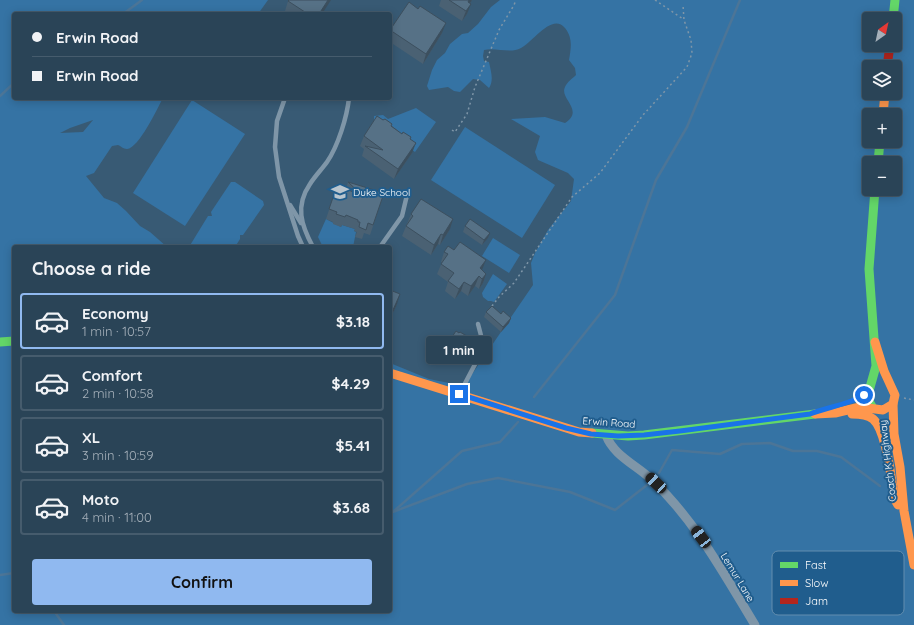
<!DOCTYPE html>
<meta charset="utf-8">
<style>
:root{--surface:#2a4457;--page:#324b5d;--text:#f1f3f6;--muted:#a5b0ba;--line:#465c6d;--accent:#90b9f0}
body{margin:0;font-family:Quicksand,sans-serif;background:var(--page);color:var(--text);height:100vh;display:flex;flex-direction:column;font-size:15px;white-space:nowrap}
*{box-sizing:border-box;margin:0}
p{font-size:13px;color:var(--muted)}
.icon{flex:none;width:22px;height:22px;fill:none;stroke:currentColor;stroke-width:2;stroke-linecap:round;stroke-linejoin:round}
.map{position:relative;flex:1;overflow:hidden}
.side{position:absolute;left:12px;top:245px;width:380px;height:368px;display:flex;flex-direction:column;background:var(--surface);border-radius:4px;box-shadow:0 2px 10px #0003,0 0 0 1px var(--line)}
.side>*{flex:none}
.guide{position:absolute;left:12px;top:12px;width:380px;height:88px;border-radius:4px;box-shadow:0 2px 10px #0003,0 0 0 1px var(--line);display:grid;align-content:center;height:88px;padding:0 20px;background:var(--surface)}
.needle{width:26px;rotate:33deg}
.tools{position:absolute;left:862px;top:12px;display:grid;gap:8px}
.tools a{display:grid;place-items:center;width:40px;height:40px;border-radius:4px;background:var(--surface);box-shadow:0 2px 10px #0003,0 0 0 1px var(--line);font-size:20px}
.end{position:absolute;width:18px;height:18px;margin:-9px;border:5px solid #1a73e8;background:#fff;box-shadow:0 0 0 2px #fff}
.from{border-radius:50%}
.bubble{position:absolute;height:28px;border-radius:4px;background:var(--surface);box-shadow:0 2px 10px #0003,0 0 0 1px var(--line);font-size:13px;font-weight:800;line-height:28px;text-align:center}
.car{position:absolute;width:12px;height:24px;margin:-12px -6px;border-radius:5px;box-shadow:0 0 3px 1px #0007;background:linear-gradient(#222 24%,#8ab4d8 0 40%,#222 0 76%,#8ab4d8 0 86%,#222 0)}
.guide b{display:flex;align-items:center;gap:14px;height:38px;font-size:15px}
.guide b+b{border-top:1px solid var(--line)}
.guide i{width:10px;height:10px;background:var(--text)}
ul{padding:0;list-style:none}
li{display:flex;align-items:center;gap:12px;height:56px;margin:0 8px 6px;padding:0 12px;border:2px solid var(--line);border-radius:4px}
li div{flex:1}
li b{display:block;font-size:15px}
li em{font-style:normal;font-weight:800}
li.on{border-color:var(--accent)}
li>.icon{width:36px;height:36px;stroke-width:1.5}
h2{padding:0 20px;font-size:18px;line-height:48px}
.action{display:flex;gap:8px;margin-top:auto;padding:8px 20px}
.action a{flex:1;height:46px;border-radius:4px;background:var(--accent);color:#111;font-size:16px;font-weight:800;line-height:46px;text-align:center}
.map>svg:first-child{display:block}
</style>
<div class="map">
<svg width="914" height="625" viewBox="0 0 914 625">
<rect width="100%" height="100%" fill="#385a74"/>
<g fill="#3573a4" fill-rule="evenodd">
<path d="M0,0H268L258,14H14V98H163C157,109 139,148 127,149C123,149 121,146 118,145L112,146L94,173L86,176L104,198L117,203L126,211L140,226L150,232L167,247H14V611H390V363L429,379L464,386L533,285L531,263L535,253L548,230L571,201L574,179L568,173L538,160L535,152L540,136L511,119L545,117L565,123C585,110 559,99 565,87C567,82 573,78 576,75L575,68L569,60C571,48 573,38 565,28C552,12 532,43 521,48C510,54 496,47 484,50L483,56L484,61L489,62C491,72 494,80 489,88L480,80L473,79L460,92L454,91L448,87L429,90L427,86L432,70L437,60L445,53L450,44L462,34L468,33L478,24L491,7L500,0H914V625H0ZM869,19H895V45H869ZM869,67H895V93H869ZM869,115H895V141H869ZM93,120L83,132L60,133L70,128ZM869,163H895V189H869Z"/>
<path d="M192,100L245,134L185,226L133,193Z"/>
<path d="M416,108L436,122L415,152L374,122V116L383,115L388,119Z"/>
<path d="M465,127L555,185L522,238L431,180Z"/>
<path d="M231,182H235L263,201L264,205L243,235H240V239L235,247H189L208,216H212L211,212Z"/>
<path d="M326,219L341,227L342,225L355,229L354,231L356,232L353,247H323L318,237Z"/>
<path d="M493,238L520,255L509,273L482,256Z"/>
<path d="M493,274L507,284L494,302L491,301H488L483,297L482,293Z"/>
</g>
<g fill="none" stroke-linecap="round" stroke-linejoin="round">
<g stroke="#4c7597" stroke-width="2.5">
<path d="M123,14L142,0"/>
<path d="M0,96L14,83"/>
<path d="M534,397L615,295L656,180L687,127L740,0"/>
<path d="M659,473L672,450L720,454L742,444L770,443L793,451H817L841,457L880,486"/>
<path d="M394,511L462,451L500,442L518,422"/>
<path d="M390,513L467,484L498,478L570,492L615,510L647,485"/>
<path d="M0,575L14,573"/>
<path d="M54,611L64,625"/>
</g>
<g stroke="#7f96a8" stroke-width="1.5" stroke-dasharray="2 3" stroke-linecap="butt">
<path d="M655,0L683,19"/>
<path d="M452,130L455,132L467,114L475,87L499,30L514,5L516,0"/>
<path d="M492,306L499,297L514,283L572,197L600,173L643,115L687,67L692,53L691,40L684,20L683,5"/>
<path d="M904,398L914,400"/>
</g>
<g stroke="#7f96a8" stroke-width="4.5">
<path d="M285,98L277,121L275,147L279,177L298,236L303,247"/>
<path d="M290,205L301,223"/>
<path d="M313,247C301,225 295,206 310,184C315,176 322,169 327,162C338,146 347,117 349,98"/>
<path d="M380,247L402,216L407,195"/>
<path d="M460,393L484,347L478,324"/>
</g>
<path stroke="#7f96a8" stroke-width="9" d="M606,435C613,455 636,465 651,479C695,520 724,574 755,625"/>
<g stroke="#63d668" stroke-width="9">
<path d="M893,19L895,0"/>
<path d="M878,163L880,141"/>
<path d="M0,342L14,341"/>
<path d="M873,408L867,398L876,366L869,269L875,189"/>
<path d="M592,433L628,436L644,435L815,414"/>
</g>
<g stroke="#ff974d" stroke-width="9">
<path d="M883,115L885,93"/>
<path d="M875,342L884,371L895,395L893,404L894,434L900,467L904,511L914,565"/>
<path d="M390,373L579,432L592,433"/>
<path d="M815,414L835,413L860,407L883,410L893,404"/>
<path d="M852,414C859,414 867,414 873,419C887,431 891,481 895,500L898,505"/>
</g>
<path stroke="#b3261e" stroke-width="9" d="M887,67L890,45"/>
</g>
<g fill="#4a6173">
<path d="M441,0H472L470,3L467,14L462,21L439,6Z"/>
<path d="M288,1L322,14H289L285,11Z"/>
<path d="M390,30L442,33L423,64L390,42Z"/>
<path d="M392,126L402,134L411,137L410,139L412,153L394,179L362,156L364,149L360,146L364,136Z"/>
<path d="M348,182L384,193L370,235L364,233L362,239L355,237L357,232L354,231L355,229L342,225L341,227L333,224V222L326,219L337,186L346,189Z"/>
<path d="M411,214L450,229L440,245L438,244L431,255L402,236Z"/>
<path d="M465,226L490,233L488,238L482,245L463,232Z"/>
<path d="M444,252L482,270L486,274L483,283L479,289L475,286L468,296L461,291L455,299L445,291L448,282L437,274L442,262H441Z"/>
<path d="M390,290L397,304L390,319Z"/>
<path d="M486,312L501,314L511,318L509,323L501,332L484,317Z"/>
<path d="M448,343H468L460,357L446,348Z"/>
</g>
<g fill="#3c4f5e">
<path d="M328,0H331L322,14H319Z"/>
<path d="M469,0H472L464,12L468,2Z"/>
<path d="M471,4L467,14L462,21L466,11Z"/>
<path d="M446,23L442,33L423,64L426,54Z"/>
<path d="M416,143L412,153L394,179L398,169Z"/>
<path d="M453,219L450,229L440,245L443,235Z"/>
<path d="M490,233L488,238L482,245L484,240Z"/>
<path d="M441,234L438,244L431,255L434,245Z"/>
<path d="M486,260L482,270L476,278L480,268Z"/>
<path d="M486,274L483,283L479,289L482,279Z"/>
<path d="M479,276L475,286L468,296L471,286Z"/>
<path d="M464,282L461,291L455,299L459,289Z"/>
<path d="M400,294L397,304L390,319L393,310Z"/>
<path d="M511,318L509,323L501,332L503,327Z"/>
<path d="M470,338L468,343L460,357L462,352Z"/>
</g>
<g fill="#567186" stroke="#3c4f5e">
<path d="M289,0H328L319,14H308L288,1Z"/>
<path d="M449,0H469L468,2L471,4L466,11Z"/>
<path d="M409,2L418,9L420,6L446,23L426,54L390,30Z"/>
<path d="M377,116L383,120L385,119L392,124L391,126L402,134L403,132L411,137L410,139L416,143L398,169L365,146L383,150L364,136Z"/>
<path d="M348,182L384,193L373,225L368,223L366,230L359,227L360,222H358V220L346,215L345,217L336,214L337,212L329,209L337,186L362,195Z"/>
<path d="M421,199L453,219L443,235L441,234L434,245L406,226L413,216L411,214Z"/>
<path d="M470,219L490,233L484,240L465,226Z"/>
<path d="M460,242L486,260L480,268L486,274L482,279L479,276L471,286L464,282L459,289L448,281L454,273L441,264L448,254L444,252L448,246L454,250Z"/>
<path d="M390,290L400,294L393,310L390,309V310Z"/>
<path d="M492,306L501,314L503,311L511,318L503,327L486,312Z"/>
<path d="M456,331L459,333L460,332L470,338L462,352L448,343Z"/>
</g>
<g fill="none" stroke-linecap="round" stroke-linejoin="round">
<path stroke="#1a73e8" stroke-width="5" d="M459,394L566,428L591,434L618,436L644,435L680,431L810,414C827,407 848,405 864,395"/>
</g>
<defs>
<g id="school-bare" transform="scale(1.38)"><path d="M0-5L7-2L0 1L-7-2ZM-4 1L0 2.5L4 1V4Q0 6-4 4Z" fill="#b9c5ce" stroke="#205d8d" stroke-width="2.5" paint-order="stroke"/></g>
</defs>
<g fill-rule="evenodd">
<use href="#school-bare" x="340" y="192"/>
</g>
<g text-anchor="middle" stroke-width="4" stroke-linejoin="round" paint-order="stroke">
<g font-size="10" fill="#fff" stroke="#205d8d" text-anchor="start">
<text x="353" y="196">Duke School</text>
</g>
<g font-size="10" fill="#fff" stroke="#205d8d">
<text transform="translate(609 422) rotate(4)" y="4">Erwin Road</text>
<text transform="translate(887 461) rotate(-97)" y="4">Coach K Highway</text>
<text transform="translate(738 577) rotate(59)" y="4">Lemur Lane</text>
</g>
</g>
<rect x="772" y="551" width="132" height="64" rx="6" fill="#205d8d" stroke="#638eaf" stroke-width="1"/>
<rect x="780" y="562" width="18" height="6" fill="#63d668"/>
<rect x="780" y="580" width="18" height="6" fill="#ff974d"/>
<rect x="780" y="598" width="18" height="6" fill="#b3261e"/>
<g font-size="11" fill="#fff">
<text x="805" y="569">Fast</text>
<text x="805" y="587">Slow</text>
<text x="805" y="605">Jam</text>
</g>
</svg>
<div class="tools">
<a><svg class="needle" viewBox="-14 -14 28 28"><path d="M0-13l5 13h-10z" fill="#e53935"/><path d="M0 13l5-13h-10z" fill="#a5b0ba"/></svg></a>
<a><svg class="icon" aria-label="layers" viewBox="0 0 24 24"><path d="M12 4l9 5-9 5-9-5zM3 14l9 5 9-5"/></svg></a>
<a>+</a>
<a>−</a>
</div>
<i class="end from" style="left:864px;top:395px"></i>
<i class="end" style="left:459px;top:394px"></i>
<div class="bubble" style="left:426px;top:336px;width:66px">1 min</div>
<i class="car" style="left:656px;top:483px;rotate:313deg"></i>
<i class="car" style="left:701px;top:537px;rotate:323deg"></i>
<div class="guide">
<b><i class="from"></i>Erwin Road</b>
<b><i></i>Erwin Road</b>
</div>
<section class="side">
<h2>Choose a ride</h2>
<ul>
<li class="on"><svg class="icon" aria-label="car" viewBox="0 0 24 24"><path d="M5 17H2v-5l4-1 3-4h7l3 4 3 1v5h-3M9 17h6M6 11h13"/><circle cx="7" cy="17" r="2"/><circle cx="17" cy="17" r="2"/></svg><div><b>Economy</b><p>1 min · 10:57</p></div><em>$3.18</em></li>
<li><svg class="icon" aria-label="car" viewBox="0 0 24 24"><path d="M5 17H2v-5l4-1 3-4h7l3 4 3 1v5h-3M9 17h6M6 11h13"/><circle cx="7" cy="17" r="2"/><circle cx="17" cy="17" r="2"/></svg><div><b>Comfort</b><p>2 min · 10:58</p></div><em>$4.29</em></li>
<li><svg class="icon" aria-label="car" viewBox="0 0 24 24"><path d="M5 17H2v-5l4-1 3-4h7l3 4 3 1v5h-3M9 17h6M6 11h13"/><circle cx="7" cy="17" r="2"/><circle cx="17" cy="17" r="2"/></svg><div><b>XL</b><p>3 min · 10:59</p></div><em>$5.41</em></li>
<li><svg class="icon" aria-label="car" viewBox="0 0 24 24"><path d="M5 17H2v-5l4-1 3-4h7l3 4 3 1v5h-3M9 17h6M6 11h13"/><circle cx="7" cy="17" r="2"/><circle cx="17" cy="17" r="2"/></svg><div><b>Moto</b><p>4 min · 11:00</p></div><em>$3.68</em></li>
</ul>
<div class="action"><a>Confirm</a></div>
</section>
</div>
